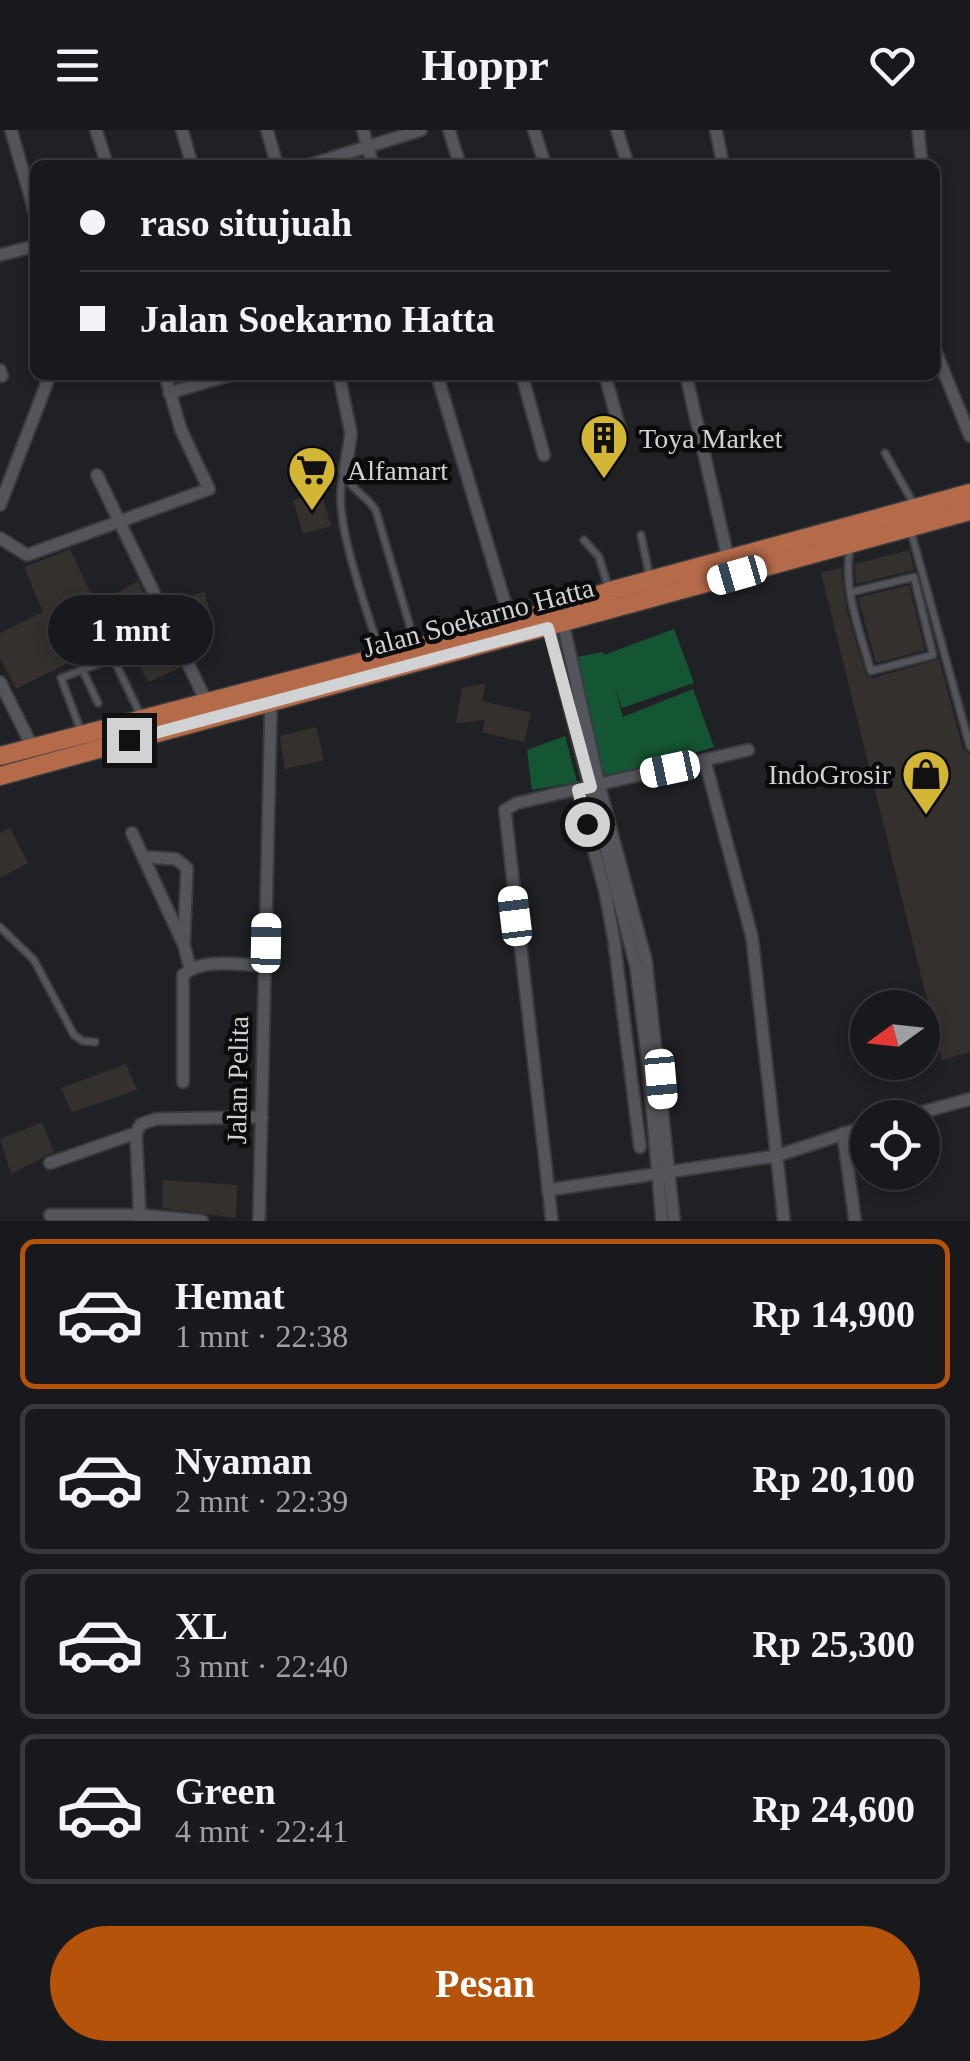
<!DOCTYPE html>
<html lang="id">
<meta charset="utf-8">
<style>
:root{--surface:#18191c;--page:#212225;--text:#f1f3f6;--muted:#9fa0a3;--line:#36383b;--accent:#b45309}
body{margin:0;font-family:"Times New Roman",serif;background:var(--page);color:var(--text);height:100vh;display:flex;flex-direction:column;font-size:38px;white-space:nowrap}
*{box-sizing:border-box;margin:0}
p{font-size:32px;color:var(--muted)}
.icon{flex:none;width:55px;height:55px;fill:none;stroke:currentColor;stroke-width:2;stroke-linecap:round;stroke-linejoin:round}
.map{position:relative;height:1091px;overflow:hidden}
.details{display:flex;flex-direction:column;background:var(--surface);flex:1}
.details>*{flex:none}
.banner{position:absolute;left:30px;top:30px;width:910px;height:220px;border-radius:15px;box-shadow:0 5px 15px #0003,0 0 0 2px var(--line);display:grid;align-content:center;height:220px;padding:0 50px;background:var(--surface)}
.needle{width:65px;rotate:255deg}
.tools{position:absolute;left:850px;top:860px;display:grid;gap:20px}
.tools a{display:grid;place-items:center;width:90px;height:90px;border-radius:50%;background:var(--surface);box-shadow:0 5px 15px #0003,0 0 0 2px var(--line);font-size:50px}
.end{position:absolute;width:45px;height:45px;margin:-22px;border:12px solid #d1d2d4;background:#111;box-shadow:0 0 0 5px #111}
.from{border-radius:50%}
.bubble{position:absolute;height:70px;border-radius:35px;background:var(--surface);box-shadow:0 5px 15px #0003,0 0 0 2px var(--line);font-size:32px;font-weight:800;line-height:70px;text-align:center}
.car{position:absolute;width:30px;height:60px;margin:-30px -15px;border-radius:12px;box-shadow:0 0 8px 2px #0007;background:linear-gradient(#fff 24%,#345 0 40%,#fff 0 76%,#345 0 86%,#fff 0)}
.banner b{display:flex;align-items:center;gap:35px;height:95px;font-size:38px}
.banner b+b{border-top:2px solid var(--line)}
.banner i{width:25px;height:25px;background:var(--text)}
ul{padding:18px 0 0;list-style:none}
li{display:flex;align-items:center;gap:30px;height:150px;margin:0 20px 15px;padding:0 30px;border:5px solid var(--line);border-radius:15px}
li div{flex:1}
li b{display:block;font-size:38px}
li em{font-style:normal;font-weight:800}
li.selected{border-color:var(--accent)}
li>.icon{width:90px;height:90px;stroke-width:1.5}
.action{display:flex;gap:20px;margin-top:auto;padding:20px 50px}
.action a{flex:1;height:115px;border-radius:60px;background:var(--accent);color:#fff;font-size:40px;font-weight:800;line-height:115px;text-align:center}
header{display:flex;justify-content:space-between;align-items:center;height:130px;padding:0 50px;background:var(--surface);font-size:45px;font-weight:800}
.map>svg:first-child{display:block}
</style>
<header><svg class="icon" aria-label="menu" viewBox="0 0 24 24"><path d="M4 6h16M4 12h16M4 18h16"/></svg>Hoppr<svg class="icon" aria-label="heart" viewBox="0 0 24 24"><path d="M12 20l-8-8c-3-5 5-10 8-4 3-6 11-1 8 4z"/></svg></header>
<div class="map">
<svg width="970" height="1091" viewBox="0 0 970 1091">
<rect width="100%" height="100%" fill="#202125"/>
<g fill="#145633">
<path d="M674,499L694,553L622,578L614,555L623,587L693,559L714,617L605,650L572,528L603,522L604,525Z"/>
<path d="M565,606L577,652L532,660L527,620Z"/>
</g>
<g fill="#34302d">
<path d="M321,362L331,396L303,404L293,370Z"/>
<path d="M70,419L96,475L138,451L180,538L148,552L124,505L16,559L0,528V503L43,482L24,437Z"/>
<path d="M909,420L914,440L856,454L855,434Z"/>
<path d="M841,438L847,482L866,545L873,548L939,529L963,619L970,624V922L942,930L821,443Z"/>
<path d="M909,455L925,520L876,533L858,468Z"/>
<path d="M205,462L215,504L189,511L178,468Z"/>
<path d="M486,553L482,571L531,583L524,612L482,602L485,590L456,593L462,558Z"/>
<path d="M316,597L324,630L285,639L280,606Z"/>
<path d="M10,698L28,733L0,748V703Z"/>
<path d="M126,934L137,960L72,982L61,958Z"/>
<path d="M42,992L54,1022L11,1044L0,1009Z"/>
<path d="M163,1050L237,1055L236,1088L162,1078Z"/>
</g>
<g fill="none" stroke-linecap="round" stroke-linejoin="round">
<g stroke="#3a3b3e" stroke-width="10">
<g id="lane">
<path d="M885,323L915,376"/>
<path d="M345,342C327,378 369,484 381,526"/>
<path d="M346,343C351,362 367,365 376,381L416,517"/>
<path d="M910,398L970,617"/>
<path d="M641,405L650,449"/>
<path d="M584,410L599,427L609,460"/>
<path d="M850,419C842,457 861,505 871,541L933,525L914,447L852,462"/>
<path d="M82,539L98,573"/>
<path d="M82,604L61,548L106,531L116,534L141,586"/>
<path d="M0,797L34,830L74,905L83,911L95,912"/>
</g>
</g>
<g stroke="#3a3b3e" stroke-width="15">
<g id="street">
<path d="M11,0L35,83"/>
<path d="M96,0L107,35"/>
<path d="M182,0L192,35"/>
<path d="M267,0L277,35"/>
<path d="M363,0L373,35"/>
<path d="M449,0L460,35"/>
<path d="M534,0L545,35"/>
<path d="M617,0L628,35"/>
<path d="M716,0L723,35"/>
<path d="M918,0L922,35"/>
<path d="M309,35L421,0"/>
<path d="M0,125L35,116"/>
<path d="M935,220L970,306"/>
<path d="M0,240L2,246"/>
<path d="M339,245L351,304L345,342"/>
<path d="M437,245L511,493"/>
<path d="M522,245L544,325"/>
<path d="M605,245L621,303"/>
<path d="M686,245L728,428"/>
<path d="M169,263L230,245"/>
<path d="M97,345L207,573"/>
<path d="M0,375L50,245"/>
<path d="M0,408L27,425L209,359L181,300L165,245"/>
<path d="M563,493L599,655L646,831L674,1091"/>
<path d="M549,497L636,837L649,941L662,1091"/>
<path d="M0,552L33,618"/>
<path d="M705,631L752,807L784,1091"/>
<path d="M578,661L605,761L614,810L640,1017"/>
<path d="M132,703L184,815L190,838"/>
<path d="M145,727L176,729L187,738L184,812"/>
<path d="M183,952V845C202,827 241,835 265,836"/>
<path d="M901,988L970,969"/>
<path d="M136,1003L140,1091"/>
<path d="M843,1003L855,1091"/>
<path d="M50,1033L136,1003L141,994L156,989L262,987"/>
<path d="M548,1060L776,1026L868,996"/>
<path d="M50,1085H140L202,1091"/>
<path d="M259,1091L271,571"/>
<path d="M552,1091L505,680L517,673L748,620"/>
</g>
</g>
<g stroke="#3a3b3e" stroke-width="21">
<g id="primary">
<path d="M0,626L511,493L610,461L970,363"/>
<path d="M0,646L970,381"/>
</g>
</g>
<use href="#lane" stroke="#54555a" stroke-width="6"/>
<use href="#street" stroke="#54555a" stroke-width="11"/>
<use href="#primary" stroke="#b56a4a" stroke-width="18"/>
</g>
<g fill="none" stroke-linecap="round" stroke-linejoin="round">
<path stroke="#d1d2d4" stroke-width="12" d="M129,610L548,498L591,657L578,660L587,694"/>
</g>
<defs>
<g id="building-pin" transform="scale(2.5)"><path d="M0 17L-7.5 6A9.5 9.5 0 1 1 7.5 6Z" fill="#d4b635" stroke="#0a0b0d"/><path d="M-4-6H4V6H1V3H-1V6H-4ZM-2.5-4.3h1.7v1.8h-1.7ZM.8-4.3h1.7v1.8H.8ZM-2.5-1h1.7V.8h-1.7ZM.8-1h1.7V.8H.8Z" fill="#111"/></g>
<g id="supermarket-pin" transform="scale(2.5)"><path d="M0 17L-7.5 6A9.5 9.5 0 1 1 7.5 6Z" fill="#d4b635" stroke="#0a0b0d"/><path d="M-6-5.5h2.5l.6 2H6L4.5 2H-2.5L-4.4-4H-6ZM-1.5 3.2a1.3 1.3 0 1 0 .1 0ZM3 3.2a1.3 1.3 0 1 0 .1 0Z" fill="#111"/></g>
<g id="shop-pin" transform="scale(2.5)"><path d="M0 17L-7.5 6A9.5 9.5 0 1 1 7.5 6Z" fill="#d4b635" stroke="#0a0b0d"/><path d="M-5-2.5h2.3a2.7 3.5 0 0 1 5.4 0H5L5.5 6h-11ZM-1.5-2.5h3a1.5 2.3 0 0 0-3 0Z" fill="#111"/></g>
</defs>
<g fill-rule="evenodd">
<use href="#building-pin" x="604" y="308"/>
<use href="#supermarket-pin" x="312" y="340"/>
<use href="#shop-pin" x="926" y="644"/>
</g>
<g text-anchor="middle" stroke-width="9" stroke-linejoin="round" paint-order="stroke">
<g font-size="28" fill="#d1d2d4" stroke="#0a0b0d" text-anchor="start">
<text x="639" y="318">Toya Market</text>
<text x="347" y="350">Alfamart</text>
<text x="891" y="654" text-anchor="end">IndoGrosir</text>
</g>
<g font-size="28" fill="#d1d2d4" stroke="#0a0b0d">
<text transform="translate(478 487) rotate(-15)" y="10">Jalan Soekarno Hatta</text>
<text transform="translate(237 950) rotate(-89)" y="10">Jalan Pelita</text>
</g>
</g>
</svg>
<div class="tools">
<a><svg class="needle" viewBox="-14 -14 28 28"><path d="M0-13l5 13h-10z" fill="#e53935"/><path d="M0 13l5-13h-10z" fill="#9fa0a3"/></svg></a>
<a><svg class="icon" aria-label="locate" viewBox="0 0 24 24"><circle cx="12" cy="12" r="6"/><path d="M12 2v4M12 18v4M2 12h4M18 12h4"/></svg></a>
</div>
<i class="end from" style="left:587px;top:694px"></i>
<i class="end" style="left:129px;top:610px"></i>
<div class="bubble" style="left:48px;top:465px;width:165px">1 mnt</div>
<i class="car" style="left:737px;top:445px;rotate:254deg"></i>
<i class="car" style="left:670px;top:639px;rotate:258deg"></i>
<i class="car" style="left:515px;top:786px;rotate:353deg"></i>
<i class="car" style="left:266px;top:813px;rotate:1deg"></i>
<i class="car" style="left:661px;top:949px;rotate:175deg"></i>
<div class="banner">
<b><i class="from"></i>raso situjuah</b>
<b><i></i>Jalan Soekarno Hatta</b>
</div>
</div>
<section class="details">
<ul>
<li class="selected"><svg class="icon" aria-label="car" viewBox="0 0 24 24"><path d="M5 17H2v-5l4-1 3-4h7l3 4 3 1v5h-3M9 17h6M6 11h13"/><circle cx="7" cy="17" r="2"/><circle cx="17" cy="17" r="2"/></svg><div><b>Hemat</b><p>1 mnt · 22:38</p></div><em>Rp 14,900</em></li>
<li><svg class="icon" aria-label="car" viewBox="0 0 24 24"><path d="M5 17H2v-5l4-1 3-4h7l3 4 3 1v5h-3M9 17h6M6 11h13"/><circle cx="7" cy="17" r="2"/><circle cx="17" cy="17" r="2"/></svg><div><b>Nyaman</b><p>2 mnt · 22:39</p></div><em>Rp 20,100</em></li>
<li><svg class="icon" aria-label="car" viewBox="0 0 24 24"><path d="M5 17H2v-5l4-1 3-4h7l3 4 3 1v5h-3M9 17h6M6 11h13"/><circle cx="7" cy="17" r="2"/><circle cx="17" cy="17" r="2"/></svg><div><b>XL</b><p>3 mnt · 22:40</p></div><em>Rp 25,300</em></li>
<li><svg class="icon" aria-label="car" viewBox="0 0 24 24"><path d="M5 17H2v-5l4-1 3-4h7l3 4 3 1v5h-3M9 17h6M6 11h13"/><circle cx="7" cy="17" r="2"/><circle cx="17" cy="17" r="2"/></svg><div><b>Green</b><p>4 mnt · 22:41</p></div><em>Rp 24,600</em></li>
</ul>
<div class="action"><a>Pesan</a></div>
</section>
